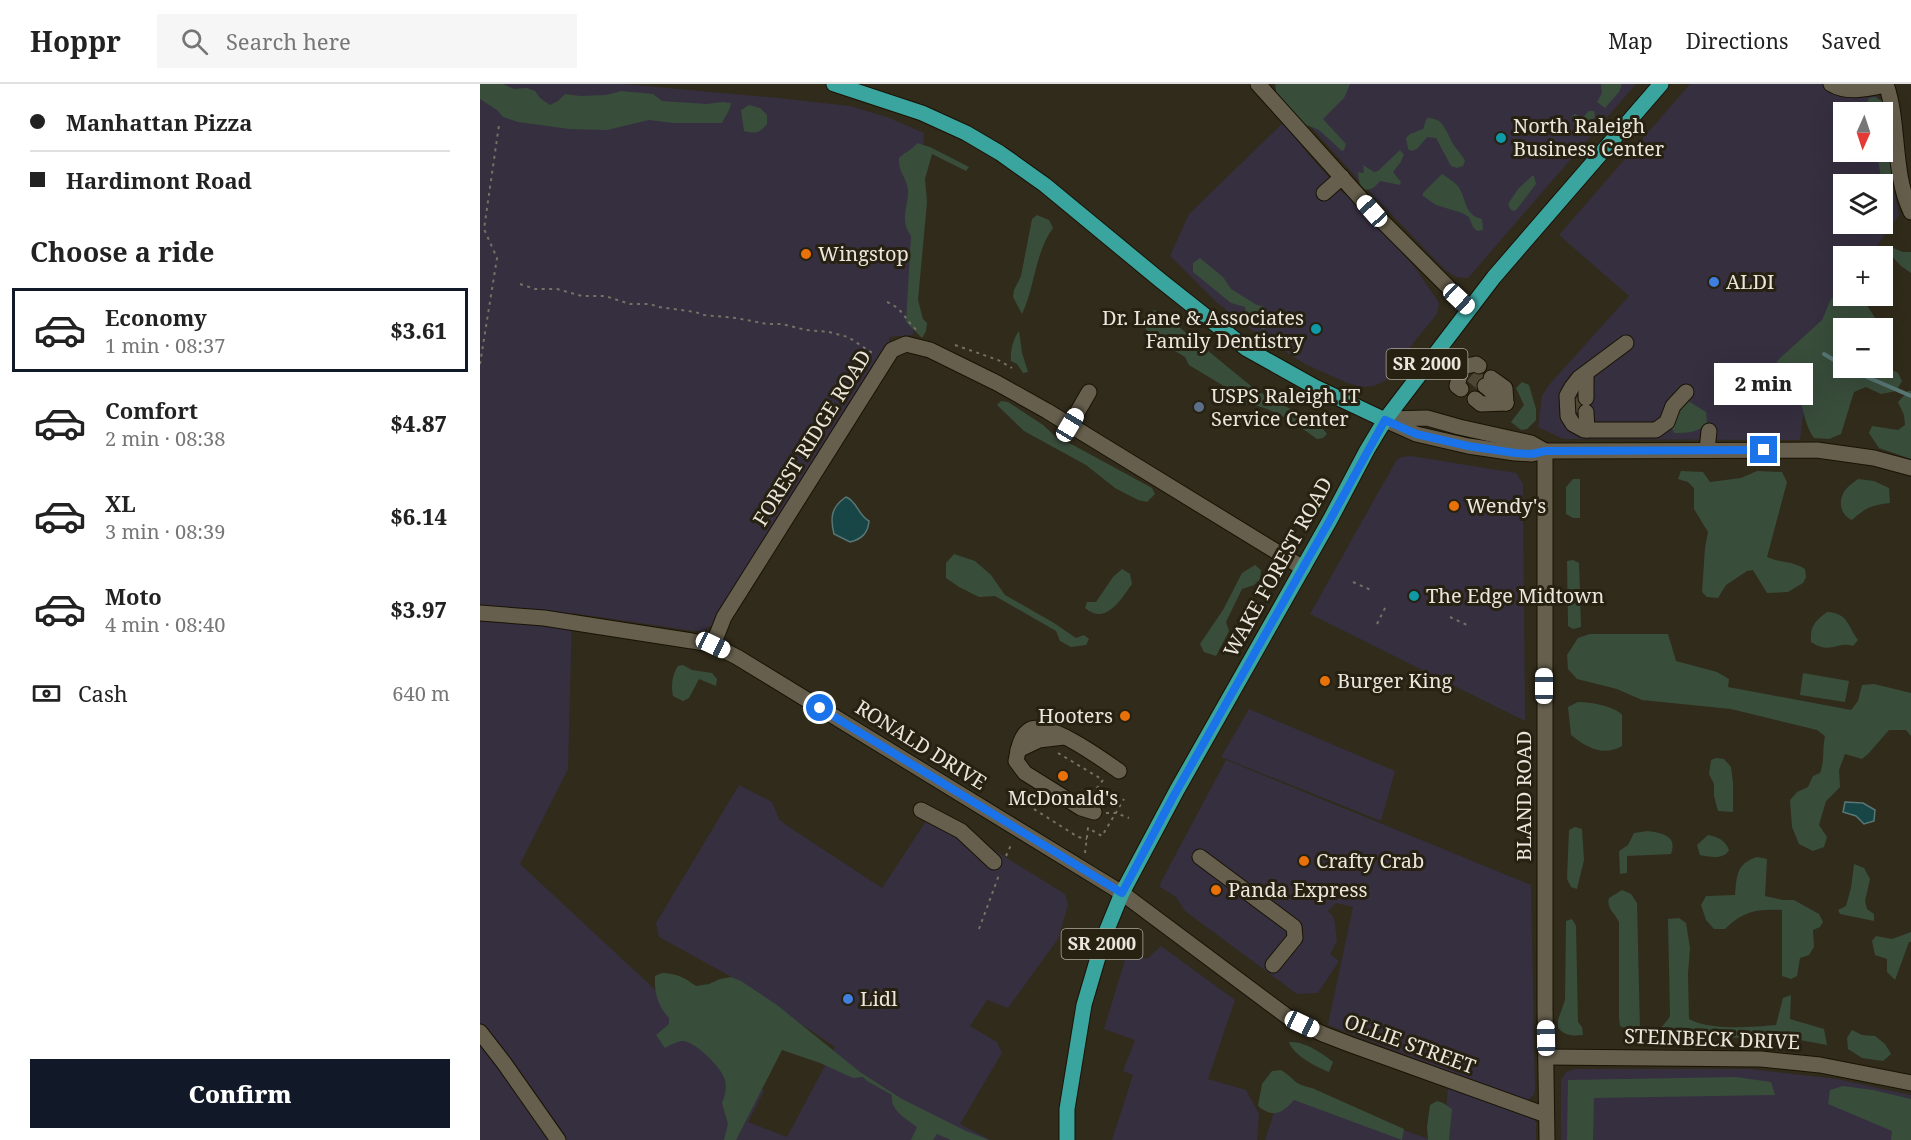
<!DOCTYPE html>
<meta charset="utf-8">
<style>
:root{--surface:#fff;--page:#f6f6f6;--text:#222;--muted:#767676;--line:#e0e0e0;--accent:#111827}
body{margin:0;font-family:"Noto Serif",serif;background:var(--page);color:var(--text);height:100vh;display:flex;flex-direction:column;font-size:22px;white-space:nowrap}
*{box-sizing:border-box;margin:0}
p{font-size:20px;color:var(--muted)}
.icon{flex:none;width:33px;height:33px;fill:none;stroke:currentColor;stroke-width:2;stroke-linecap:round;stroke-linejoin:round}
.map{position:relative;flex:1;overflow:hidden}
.sheet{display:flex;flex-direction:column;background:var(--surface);width:480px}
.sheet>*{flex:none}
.hud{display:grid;align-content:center;height:132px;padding:0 30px;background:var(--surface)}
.needle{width:39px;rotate:183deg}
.controls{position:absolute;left:1353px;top:18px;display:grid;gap:12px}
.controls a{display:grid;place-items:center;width:60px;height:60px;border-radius:0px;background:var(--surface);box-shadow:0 6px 24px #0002;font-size:30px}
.end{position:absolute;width:27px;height:27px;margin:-14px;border:8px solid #1a73e8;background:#fff;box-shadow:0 0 0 3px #fff}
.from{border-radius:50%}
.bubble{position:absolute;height:42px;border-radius:0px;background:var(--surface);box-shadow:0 6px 24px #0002;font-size:20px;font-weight:800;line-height:42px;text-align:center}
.car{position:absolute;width:18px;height:36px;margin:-18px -9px;border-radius:8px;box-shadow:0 0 4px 2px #0007;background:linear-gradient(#fff 24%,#345 0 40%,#fff 0 76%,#345 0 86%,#fff 0)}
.hud b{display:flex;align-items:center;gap:21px;height:57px;font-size:22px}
.hud b+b{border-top:2px solid var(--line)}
.hud i{width:15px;height:15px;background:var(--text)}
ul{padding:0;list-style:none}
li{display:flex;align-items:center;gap:18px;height:84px;margin:0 12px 9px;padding:0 18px;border:3px solid transparent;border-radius:0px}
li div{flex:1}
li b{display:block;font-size:22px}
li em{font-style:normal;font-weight:800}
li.current{border-color:var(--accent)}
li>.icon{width:54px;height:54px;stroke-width:1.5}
h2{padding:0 30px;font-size:27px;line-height:72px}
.pay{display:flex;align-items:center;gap:15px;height:66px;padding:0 30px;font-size:22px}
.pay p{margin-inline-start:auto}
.action{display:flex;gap:12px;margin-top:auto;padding:12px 30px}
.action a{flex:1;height:69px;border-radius:0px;background:var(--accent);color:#fff;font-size:24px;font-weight:800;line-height:69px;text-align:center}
header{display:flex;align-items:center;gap:36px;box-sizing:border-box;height:84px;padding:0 30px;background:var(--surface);border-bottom:2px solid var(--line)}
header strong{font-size:28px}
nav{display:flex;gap:33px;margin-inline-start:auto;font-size:21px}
.search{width:420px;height:54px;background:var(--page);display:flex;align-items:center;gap:15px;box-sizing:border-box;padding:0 21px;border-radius:0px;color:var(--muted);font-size:22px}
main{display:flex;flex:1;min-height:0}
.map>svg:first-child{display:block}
</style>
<header>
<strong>Hoppr</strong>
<div class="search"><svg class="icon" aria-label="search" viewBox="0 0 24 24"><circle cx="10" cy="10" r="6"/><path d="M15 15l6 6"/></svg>Search here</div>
<nav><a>Map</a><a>Directions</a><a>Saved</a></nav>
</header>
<main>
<section class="sheet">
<div class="hud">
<b><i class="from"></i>Manhattan Pizza</b>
<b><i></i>Hardimont Road</b>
</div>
<h2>Choose a ride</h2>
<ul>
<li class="current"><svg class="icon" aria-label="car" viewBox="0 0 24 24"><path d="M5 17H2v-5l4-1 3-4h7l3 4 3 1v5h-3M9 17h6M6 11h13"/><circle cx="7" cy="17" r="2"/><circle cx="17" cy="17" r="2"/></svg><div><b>Economy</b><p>1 min · 08:37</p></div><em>$3.61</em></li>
<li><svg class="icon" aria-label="car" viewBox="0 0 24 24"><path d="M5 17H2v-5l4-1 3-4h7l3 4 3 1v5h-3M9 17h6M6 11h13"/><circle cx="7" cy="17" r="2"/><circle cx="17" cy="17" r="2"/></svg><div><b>Comfort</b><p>2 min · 08:38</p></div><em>$4.87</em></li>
<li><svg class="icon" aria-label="car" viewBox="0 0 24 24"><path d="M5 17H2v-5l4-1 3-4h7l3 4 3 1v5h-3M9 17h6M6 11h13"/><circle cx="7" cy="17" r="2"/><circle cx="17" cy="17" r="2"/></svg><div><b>XL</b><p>3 min · 08:39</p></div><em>$6.14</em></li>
<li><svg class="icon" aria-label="car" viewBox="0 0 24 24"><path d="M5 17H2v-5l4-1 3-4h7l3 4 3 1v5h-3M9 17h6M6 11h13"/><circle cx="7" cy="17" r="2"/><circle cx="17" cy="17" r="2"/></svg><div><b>Moto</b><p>4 min · 08:40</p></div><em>$3.97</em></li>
</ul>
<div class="pay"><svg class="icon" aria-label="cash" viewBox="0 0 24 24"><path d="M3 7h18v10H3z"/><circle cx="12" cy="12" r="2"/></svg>Cash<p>640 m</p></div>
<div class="action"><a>Confirm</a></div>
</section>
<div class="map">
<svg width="1431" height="1056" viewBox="0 0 1431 1056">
<rect width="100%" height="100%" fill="#312b1b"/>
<g fill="#352f40" fill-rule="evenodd">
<path d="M0,0H143L298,14L370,22L407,33L444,49L433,251L409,253V260L231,542L223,547H214L92,529L88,685L40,780L284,1007L268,1038L307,1053L355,963L250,892L179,853L176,839L259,701L292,718L299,735L309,743L402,804L454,725L496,755L585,810L588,821L578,855L528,924L507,916L490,942L517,958L522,969L480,1040L511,1056H0Z"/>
<path d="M861,0H1156L988,194H984L976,193L965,186L884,102L821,32Z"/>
<path d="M1210,0H1394L1402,28H1364V68H1402L1411,93L1419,131L1390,172H1364L1363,209L1333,253L1320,356L1083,355L1058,343L1062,312L1068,302L1149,212L1079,151ZM1364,100H1402V140H1364Z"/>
<path d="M804,38L827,69L864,110L875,115L936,185L959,219L957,230L934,258L915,286L905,297L894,302L882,303L865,298L825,280L774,248L736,218L690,172L709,130Z"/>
<path d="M931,372L1036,389L1043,400L1045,637L830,530L916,377L921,373Z"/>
<path d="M769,625L915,687L901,737L741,673Z"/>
<path d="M746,676L1051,801L1055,1007L1053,1012L1049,1015L1043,1016L848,941L873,823L856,819L848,827L854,833L857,857L850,870L859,877L838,909L817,910L705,827L696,813L680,803L681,798Z"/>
<path d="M681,862L755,916L728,995L766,1006L779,1030L777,1056H632L653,991L643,987L655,956L624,945L648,866L667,875Z"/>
<path d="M1095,985H1269L1357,995L1431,1011V1056H1081V996L1086,988Z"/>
<path d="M802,1004L952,1056H785Z"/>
<path d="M968,1004L1054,1035L1056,1038V1056H963Z"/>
</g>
<g fill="#394d3b">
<path d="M0,0H23L34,5L47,4L55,7L60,14L70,21L78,17L85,10L100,12L126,11L141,7L173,10L182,17L227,20L243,18L251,19C250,27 245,32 242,39H193L169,36L127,46L89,45L38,38L23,33L17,26L0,15Z"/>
<path d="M795,0H870L864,14L843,35L866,60L864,66L862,67L839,46L821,39L797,12Z"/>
<path d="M1121,0H1142L1139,8L1125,24L1117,18L1122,9Z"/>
<path d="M1395,13L1402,17L1416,97L1409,101L1402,97L1396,68H1402V28H1388L1386,21L1389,14Z"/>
<path d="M269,21L280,24L287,31V40C280,49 275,50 264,47L261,26Z"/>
<path d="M1109,27H1114C1117,35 1111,39 1105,44L1096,43L1093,40L1092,32L1095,30L1102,34Z"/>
<path d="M947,34C964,33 966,48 973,60C977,66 982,70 985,77L983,82L977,84L971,82L956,54L947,53L937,65L932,67L928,65L926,54L930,50L943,45Z"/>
<path d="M437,59L450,63L489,83L486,87L452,70L445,95L447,118L438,216L443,235L447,239L446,247L442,254L426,238L431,152C417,132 432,118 427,101C424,91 418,86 419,74C425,68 432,66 437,59Z"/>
<path d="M920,66L924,71L920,79L913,88L921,98L920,101L900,97C895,103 893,105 886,106C878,100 879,97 878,88L883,89L884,88L883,81L894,88L898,87Z"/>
<path d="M962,90C967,93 973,97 977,101C987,113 983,131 1002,135L1003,146L997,147L993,143L989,133L982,129L956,121L943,112V109Z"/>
<path d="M1052,92H1054L1056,100L1037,125L1034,127L1031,126L1028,120L1038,105Z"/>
<path d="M557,131L569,136L573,144C555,168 555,203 542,230L533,213L534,206L541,192L552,135Z"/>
<path d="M1411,163L1423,168H1431V189L1421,182L1409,169Z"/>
<path d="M720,174L743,193L751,205L777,221L785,223L787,240L784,246C774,240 766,235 765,223L751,219L713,188V179Z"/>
<path d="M1363,207L1364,212H1381L1397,237L1400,244H1364V284H1402L1403,251V281L1418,289L1422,297L1416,307L1401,310L1386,303L1374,308L1361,350L1349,355L1334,354C1322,337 1323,316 1315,298L1295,295L1293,287L1298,276L1342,236L1351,215Z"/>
<path d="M674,226L682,229L777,307L840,341L847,350L843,354L837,355C813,338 787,319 757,319L752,307L709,281L705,273L676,256L664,243V233Z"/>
<path d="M539,247L542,269L548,288L543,289L537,280L531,277C530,267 533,255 539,247Z"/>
<path d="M1042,298L1049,301L1056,325V336L1047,345L1041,346L1031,338L1044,321L1036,304Z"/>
<path d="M1428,307H1431V375L1399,364L1389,349L1392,342L1418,346L1425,341L1424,331L1418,318Z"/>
<path d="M1205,315L1226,328L1227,339C1219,349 1206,349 1194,349L1187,332Z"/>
<path d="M521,317L528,318L563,341L576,353L593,361L672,404L675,410L667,418L658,416L635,404L606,381L544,347L517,321Z"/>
<path d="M1201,387L1223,388L1230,398L1261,394L1277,387L1302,388L1307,398L1287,473C1301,479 1312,477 1325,485L1326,493L1323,499L1308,508L1287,509L1273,486L1267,487L1246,501L1238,514L1227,513L1222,508L1225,464L1228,448L1214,425V404L1208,398L1198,395Z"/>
<path d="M1093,395H1100V434H1093L1086,430V403Z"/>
<path d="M1378,395L1394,397L1409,404L1410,419C1392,421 1385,424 1372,436C1362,432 1358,420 1363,410C1365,404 1373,399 1378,395Z"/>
<path d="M474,470L495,477L511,491L525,511L574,539L596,554L604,551L609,555L606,561L591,563L580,557L576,547L515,512L499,513L479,503L466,494V479Z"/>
<path d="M1093,476L1099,479L1101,543L1093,545L1088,542L1087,477Z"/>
<path d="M775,481L781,486L780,495L774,501L762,505L746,538L749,547L736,572L724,568L720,560L743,526L762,489Z"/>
<path d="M642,485L650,490L652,500C641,515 626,542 605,524L607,518H616L633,493Z"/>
<path d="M1347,528C1368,529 1367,541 1378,556L1373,562C1356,557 1351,571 1331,558C1330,542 1335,537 1347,528Z"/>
<path d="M1110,550H1188L1196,577L1237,588L1249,595L1248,603L1371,626L1378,617L1382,601L1394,600L1431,609V652L1426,646H1409L1388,670L1382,675L1365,670L1359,686L1360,703L1346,717L1339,741L1347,753L1344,763L1333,767L1319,760L1312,743L1310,716L1317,708L1328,703L1333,692L1340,689C1345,676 1342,666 1345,652L1337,646L1251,625L1162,616L1137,605L1097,595L1088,585L1087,571L1098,554Z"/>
<path d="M203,581L212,586L232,589L237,595L236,602L219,595L209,614L203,617L193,612C191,601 192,591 198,582Z"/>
<path d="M1323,589L1369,597L1365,618L1320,611Z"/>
<path d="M1098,618C1111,618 1134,622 1142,631V662C1123,673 1106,663 1091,651L1088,623Z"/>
<path d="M1236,674L1244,675L1251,683L1253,699V728L1238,727L1234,712V700L1229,690L1231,676Z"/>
<path d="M1095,743L1102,745L1104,776L1097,805L1091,803L1087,795L1089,746Z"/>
<path d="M1168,747C1182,749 1198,752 1191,770L1147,772V789L1140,790L1139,767L1148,761L1154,749Z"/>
<path d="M1228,751C1238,753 1245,756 1249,766C1244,776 1229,773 1220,771L1217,761Z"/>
<path d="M1277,773L1287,775L1285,812L1303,816H1314L1339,830L1343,838L1340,843L1333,846L1334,863L1329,871L1320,874L1317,892L1311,895L1302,892V826C1276,825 1264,827 1245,845H1234L1226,836L1221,821L1226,812L1255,811C1257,791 1256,780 1277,773Z"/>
<path d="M1374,780L1384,784L1390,795L1385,817L1387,825L1394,830V837L1360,830L1358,826L1366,822L1371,804Z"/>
<path d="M1142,806L1151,810L1157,819L1160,946L1148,945L1140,942L1139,934V838C1135,829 1126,824 1129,814Z"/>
<path d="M1199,834L1206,839L1210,864L1208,890L1209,935C1231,947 1271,943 1296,941L1303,914L1311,911L1310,935L1344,945L1347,961L1320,956L1178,951C1179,943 1186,940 1190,932L1188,835Z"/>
<path d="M1092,835L1096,842L1098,938L1102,943L1103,951C1092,952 1086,952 1078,944V936L1085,916L1086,837Z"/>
<path d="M1431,848V858H1429L1415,896L1407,888V875L1395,871L1392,857L1396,852L1412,855Z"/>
<path d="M182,889C196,889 205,894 216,902L229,900L240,895L251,893L261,897L297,921L380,988L422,1015L484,1046L509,1056H471L457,1050L453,1056H431L437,1043C426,1034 410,1027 412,1011L387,997L383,993L373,994L340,979L302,966L256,1056H244L248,1040L242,1019C245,1012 247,1004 245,996C242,984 216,958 203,957C198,957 190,961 185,964L176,951L189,940V934C178,922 174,908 175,892Z"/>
<path d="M1372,946L1382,951L1395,952L1405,960L1411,970L1403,977L1382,974L1368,965L1367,954Z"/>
<path d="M809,958C824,957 842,969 853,978L849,988C836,983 813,971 809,958Z"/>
<path d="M801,986C816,995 812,1000 832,1004L924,1045L922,1056L814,1016C802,1029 794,1035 778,1022L782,1000L792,987Z"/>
<path d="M1256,993L1291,998L1295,1011L1114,1014L1113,1056H1087L1088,996Z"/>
<path d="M1363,1002L1393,1006L1431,1015V1056H1411L1412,1047L1348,1020L1350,1006Z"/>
<path d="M957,1017L963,1019L972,1025L969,1056H948L947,1043L950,1021Z"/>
</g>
<g fill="#184647" stroke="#577674" stroke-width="1.5">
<path d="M366,413C377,417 378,431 389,437C388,449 382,455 370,458L354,450C350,434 351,423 366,413Z"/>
<path d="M1365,718L1383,719L1395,726L1394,737L1384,740L1376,732L1363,728Z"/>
</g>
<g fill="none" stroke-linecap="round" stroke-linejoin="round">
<g stroke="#577674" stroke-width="4">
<path d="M1344,270L1364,282"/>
<path d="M1366,284L1431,312"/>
</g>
<g stroke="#4d4738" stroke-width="15" stroke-dasharray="15 8" stroke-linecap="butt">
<path d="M992,291L1005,302"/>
<path d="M1099,314V328"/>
</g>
<g stroke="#191305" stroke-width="17">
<g id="minor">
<path d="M778,0L892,127L989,224"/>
<path d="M1351,0C1368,10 1387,5 1406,1"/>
<path d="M1406,0C1420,41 1412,88 1431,128"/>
<path d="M844,109L862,93"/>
<path d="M1146,259L1099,294L1092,303L1087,312L1088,332L1093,340L1104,346H1176L1187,338L1193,322L1206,308"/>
<path d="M1011,294L1025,304L1026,319"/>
<path d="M1005,302L1026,319"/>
<path d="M981,305L977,302L982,283L996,280L999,282"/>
<path d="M1106,314V289"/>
<path d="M995,315L1001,320L1026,319"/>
<path d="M1106,328L1107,346"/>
<path d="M908,335L947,334L979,343L1051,359L1065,367"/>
<path d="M905,336L936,350L988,362L1035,369L1052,370L1065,367L1337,366L1394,374L1431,384"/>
<path d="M590,341L609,308"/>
<path d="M1227,366L1229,347"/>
<path d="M1065,367V925L1067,1056"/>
<path d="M0,529L64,534L212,557L233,561L257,573L642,809L808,933L843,950L869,960L1066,1031"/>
<path d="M233,561L244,533L412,266L426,260L450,266L517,299L567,327L823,484"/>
<path d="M538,666L559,656L584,653"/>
<path d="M441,726L481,747L514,778"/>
<path d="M614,728L601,724L545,689L536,677C538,667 540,653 548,647C565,633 623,676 639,687"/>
<path d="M720,773L814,843L815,854L793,881"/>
<path d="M0,948L24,979L78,1056"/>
<path d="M1066,973L1281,975L1340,981L1431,999"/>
</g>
</g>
<g stroke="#191305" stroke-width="17">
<g id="major">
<path d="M354,0L442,29L486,49L520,69L565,101L680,196L767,265L835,303L905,336"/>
<path d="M587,1056V1025L604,921L624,853L642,809L697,706L850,436L887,366L905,336L1014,193L1181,0"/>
</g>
</g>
<g stroke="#777164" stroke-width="2" stroke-dasharray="3 4.5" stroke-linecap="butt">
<path d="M40,200L55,205H77L102,212H125L150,220H170L179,223L215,228L224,231L256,234L287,240H302L326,246L349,248L368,253L394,270"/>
<path d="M407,218C424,225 425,237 439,248"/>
<path d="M475,261L518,276L532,284"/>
<path d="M0,280L17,174L4,145L19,41"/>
<path d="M873,498L893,507"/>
<path d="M970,533L989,542"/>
<path d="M897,540L906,522"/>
<path d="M578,669L623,696L611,712"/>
<path d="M535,713L598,753L607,755"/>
<path d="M626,729H636L649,734"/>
<path d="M605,769L608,744L622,752L644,715"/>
<path d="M526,772L531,761"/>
<path d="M499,845L519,791"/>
</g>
<use href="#minor" stroke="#665f4d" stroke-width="15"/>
<use href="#major" stroke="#3aa49f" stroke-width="15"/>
</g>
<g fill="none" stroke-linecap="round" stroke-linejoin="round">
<path stroke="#1a73e8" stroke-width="8" d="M340,624L642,809L692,715L850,436L905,336L936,350L988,362L1035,369L1052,370L1065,367L1284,366"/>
</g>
<g fill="#0f9aa8" stroke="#272111" stroke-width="2">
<circle cx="1021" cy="54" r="6"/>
<circle cx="836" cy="245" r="6"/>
<circle cx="934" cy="512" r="6"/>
</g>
<g fill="#e8710a" stroke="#272111" stroke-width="2">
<circle cx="326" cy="170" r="6"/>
<circle cx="974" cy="422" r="6"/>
<circle cx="845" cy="597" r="6"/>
<circle cx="645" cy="632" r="6"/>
<circle cx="583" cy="692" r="6"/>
<circle cx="824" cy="777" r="6"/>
<circle cx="736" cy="806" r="6"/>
</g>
<g fill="#3f7fe0" stroke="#272111" stroke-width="2">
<circle cx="1234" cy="198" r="6"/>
<circle cx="368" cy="915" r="6"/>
</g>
<circle fill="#5c6f8a" stroke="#272111" stroke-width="2" cx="719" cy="323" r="6"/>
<g text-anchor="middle" stroke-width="6" stroke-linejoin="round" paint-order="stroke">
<g fill="#272111" stroke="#b0ab9f" stroke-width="1.5">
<rect x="906.5" y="265" width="81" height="30" rx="4.5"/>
<rect x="581.5" y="845" width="81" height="30" rx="4.5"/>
</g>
<g font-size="18" font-weight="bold" fill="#eae6dc">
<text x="947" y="286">SR 2000</text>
<text x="622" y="866">SR 2000</text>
</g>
<g font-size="20" fill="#eae6dc" stroke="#272111" text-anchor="start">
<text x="1033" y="49">North Raleigh<tspan x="1033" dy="23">Business Center</tspan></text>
<text x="338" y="177">Wingstop</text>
<text x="1246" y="205">ALDI</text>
<text x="824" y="241" text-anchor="end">Dr. Lane &amp; Associates<tspan x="824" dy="23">Family Dentistry</tspan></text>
<text x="731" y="319">USPS Raleigh IT<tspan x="731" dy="23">Service Center</tspan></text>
<text x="986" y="429">Wendy's</text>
<text x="946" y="519">The Edge Midtown</text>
<text x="857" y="604">Burger King</text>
<text x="633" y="639" text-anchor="end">Hooters</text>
<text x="583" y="721" text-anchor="middle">McDonald's</text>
<text x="836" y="784">Crafty Crab</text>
<text x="748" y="813">Panda Express</text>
<text x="380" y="922">Lidl</text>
</g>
<g font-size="20" fill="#eae6dc" stroke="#272111">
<text transform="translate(332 354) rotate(-58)" y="7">FOREST RIDGE ROAD</text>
<text transform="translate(798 483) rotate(-61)" y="7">WAKE FOREST ROAD</text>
<text transform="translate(441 661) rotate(32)" y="7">RONALD DRIVE</text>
<text transform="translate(1044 712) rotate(-90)" y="7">BLAND ROAD</text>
<text transform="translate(1232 955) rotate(2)" y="7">STEINBECK DRIVE</text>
<text transform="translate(930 960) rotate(20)" y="7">OLLIE STREET</text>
</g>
</g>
</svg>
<div class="controls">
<a><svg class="needle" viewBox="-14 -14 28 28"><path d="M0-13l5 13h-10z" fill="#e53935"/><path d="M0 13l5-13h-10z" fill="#767676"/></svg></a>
<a><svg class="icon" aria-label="layers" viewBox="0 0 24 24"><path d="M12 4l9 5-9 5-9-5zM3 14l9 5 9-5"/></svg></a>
<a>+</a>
<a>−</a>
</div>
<i class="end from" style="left:340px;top:624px"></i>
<i class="end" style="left:1284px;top:366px"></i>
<div class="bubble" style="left:1234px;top:279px;width:99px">2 min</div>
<i class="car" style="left:892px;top:127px;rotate:318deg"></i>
<i class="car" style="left:979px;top:215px;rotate:133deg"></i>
<i class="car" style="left:590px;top:341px;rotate:31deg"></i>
<i class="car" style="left:233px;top:561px;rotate:115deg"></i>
<i class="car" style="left:1064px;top:602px;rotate:0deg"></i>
<i class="car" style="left:822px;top:940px;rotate:115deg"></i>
<i class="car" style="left:1066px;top:954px;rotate:359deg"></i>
</div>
</main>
